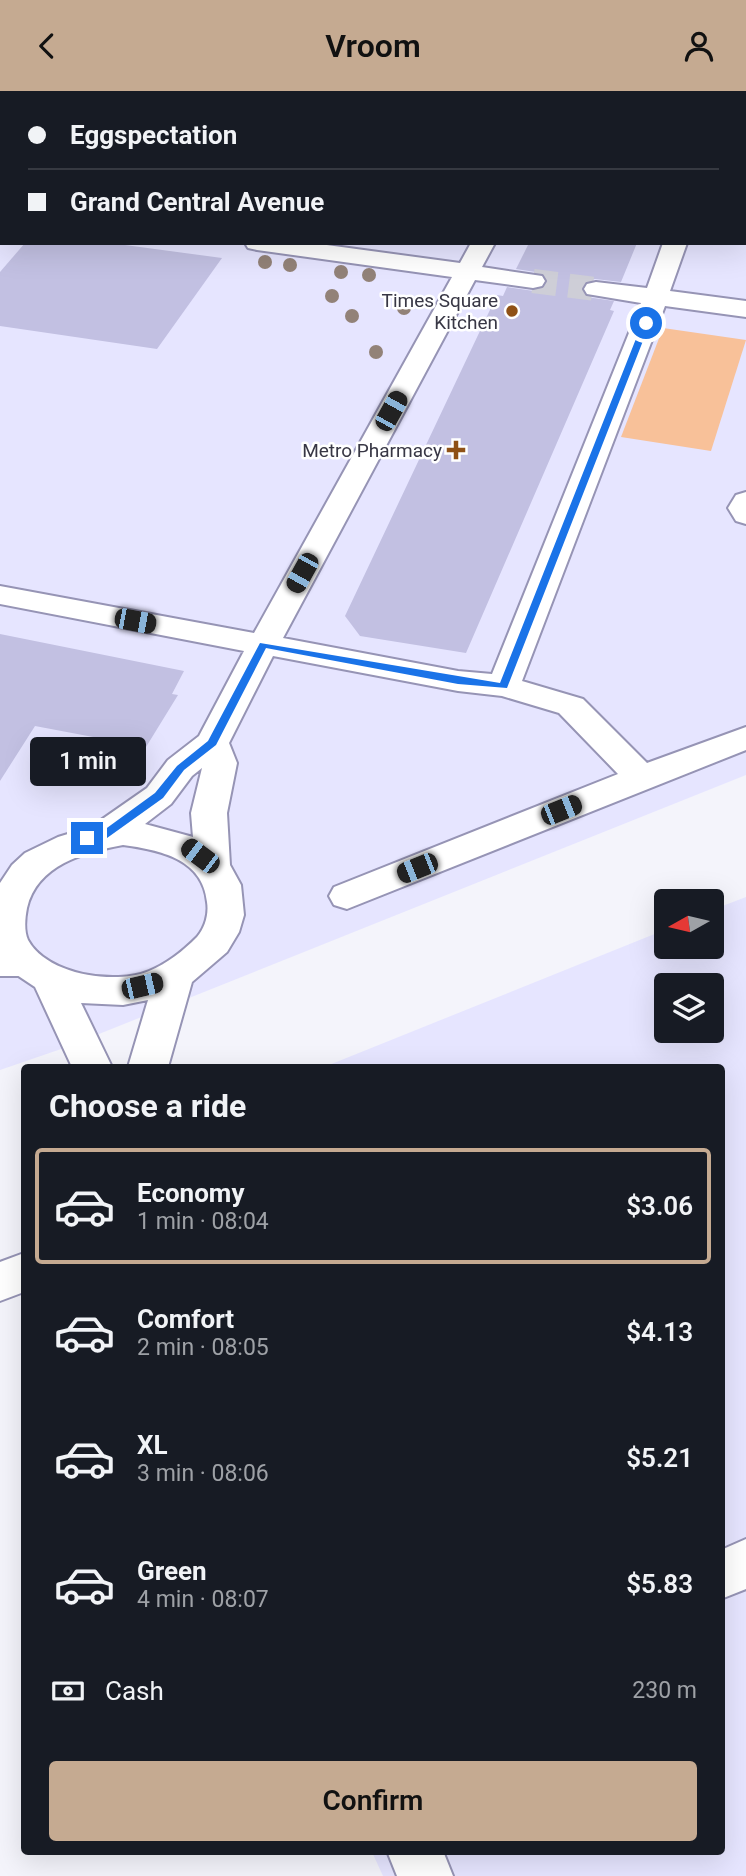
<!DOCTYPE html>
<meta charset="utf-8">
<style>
:root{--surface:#171b24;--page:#20242c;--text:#f1f3f6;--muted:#9ea1a6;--line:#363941;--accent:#c5aa91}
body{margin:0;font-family:Roboto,sans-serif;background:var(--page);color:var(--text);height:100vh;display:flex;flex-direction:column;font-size:26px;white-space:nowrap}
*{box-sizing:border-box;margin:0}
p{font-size:23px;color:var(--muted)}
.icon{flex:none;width:38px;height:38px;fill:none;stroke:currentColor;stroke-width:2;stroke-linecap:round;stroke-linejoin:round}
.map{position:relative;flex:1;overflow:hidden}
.panel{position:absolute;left:21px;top:973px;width:704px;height:791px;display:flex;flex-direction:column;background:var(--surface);border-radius:7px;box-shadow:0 7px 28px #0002}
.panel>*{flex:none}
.guide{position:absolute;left:0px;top:0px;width:747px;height:154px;box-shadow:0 7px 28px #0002;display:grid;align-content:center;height:154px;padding:0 28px;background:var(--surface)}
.needle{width:46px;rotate:262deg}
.fabs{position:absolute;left:654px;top:798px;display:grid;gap:14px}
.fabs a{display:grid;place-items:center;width:70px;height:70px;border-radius:7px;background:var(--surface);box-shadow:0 7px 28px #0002;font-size:35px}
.end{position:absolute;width:32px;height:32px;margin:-16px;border:9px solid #1a73e8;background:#fff;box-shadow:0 0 0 4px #fff}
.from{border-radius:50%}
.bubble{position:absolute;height:49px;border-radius:7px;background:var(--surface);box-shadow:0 7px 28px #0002;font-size:23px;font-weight:600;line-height:49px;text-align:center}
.car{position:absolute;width:21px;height:42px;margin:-21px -10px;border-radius:9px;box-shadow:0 0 5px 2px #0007;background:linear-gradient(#222 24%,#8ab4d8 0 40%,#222 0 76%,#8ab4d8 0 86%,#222 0)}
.guide b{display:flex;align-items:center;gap:24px;height:66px;font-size:26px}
.guide b+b{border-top:2px solid var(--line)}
.guide i{width:18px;height:18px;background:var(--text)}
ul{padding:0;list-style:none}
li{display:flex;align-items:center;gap:21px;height:116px;margin:0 14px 10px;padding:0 14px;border:4px solid transparent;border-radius:7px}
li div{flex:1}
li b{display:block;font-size:26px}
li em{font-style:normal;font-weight:600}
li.active{border-color:var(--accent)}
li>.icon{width:63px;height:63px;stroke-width:1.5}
h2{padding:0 28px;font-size:32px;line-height:84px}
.pay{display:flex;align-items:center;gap:18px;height:77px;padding:0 28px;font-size:26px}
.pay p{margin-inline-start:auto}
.cta{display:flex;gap:14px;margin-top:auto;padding:14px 28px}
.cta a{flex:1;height:80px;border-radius:7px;background:var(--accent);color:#111;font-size:28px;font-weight:600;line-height:80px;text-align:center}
header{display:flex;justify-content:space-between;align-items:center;height:91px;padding:0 28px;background:var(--accent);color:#111;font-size:32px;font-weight:600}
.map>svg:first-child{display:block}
</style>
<header><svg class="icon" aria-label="back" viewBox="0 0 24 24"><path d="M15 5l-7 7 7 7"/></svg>Vroom<svg class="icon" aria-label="person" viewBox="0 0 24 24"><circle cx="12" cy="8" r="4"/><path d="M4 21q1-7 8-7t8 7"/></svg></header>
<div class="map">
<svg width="746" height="1785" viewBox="0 0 746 1785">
<rect width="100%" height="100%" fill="#f4f4fb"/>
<g fill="#e6e5ff" fill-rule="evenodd">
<path d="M54,0H746V684L64,957L0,979V59L2,57V152H746V2H53Z"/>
<path d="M746,806V1785H383L372,1761L721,1760V976H324L667,838V856H712V819ZM667,894H712V940H667Z"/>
</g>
<path fill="#f8c199" d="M663,237L746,249L711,360L621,346Z"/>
<g fill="#c2c0e2">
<path d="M25,152H110L222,167L157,258L0,235V181Z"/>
<path d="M529,152H637L621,191L595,188L586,190L582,197L587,206L614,210L610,219L614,220L466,562L360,545L345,525L497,204L503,205L507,196L534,200L543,198L547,191L542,182L516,178Z"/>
<path d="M0,543L184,580L172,603L178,604L146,656L35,635L0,690Z"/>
</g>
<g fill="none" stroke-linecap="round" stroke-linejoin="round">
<path stroke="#ceced7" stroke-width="24" stroke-dasharray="24 12" stroke-linecap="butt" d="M533,190L596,198"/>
<g stroke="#9694b5" stroke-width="4">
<g id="minor">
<path d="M549,0H571L549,2Z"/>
<path d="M716,0H738L716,2Z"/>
<path d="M0,136H2L0,152Z"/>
<path d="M245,152H312L460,172L471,152H495L482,176L542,185L545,190L542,195L533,197L475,189L283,547L458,580L492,583L641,212L587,203L584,198L587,193L596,191L647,197L663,152H687L670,200L746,210V226L665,215L522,590L583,608L647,672L746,636V659L347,818L334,814L329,805L334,796L618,683L559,622L502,605L458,600L273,565L229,652L237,672L227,722L230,774L241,794L244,824L239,841L227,861L192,891L168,976H128L148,909L123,914L81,912L112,976H72L35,896L8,878L0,866V792L12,774L25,762L58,746L91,736L147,697L168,669L199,645L244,560L0,513V495L254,542L452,186L257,159L248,157ZM202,677L191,722L193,746L145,733L171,713L192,685ZM123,754C160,759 203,768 207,811C209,823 205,837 197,846C184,859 167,873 149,880C115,894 47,884 28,849C24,840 25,827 27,817C37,774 84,761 123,754Z"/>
<path d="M746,401V433L736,430L728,417L736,404Z"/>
<path d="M24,1162V1201L0,1210V1171Z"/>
<path d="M746,1448V1498L721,1508V1459Z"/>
<path d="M387,1760H443L453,1785H397Z"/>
</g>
</g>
<g stroke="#9694b5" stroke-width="4">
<path id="highway" d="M0,857H24L37,861L43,871L37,881L24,885H0Z"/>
</g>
<path stroke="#9998a3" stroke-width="2.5" stroke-dasharray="3.5 2" stroke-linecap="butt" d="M39,1L44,2"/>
<use href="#minor" fill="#fff" fill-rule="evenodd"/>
<use href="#highway" fill="#fff" fill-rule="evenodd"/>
</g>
<g fill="#928278">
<circle cx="265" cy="171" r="7"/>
<circle cx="290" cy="174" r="7"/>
<circle cx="341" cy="181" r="7"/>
<circle cx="369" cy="184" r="7"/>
<circle cx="332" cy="205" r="7"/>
<circle cx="404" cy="217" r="7"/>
<circle cx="352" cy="225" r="7"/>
<circle cx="376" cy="261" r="7"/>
</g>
<path fill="#1a73e8" d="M643,230L650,232L507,597L458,593L266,557L216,654L184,679L163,707L107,747L83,750V745L100,742L155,702L177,675L208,650L260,552L500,592Z"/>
<g fill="#8f5116" stroke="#fff" stroke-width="2.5">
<circle cx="512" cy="220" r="7"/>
<path d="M452.5 348.5h7v7h7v7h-7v7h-7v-7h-7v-7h7z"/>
</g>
<g text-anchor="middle" stroke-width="5" stroke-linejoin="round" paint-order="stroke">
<g font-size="19" fill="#383745" stroke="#fff" text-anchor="end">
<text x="498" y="216">Times Square<tspan x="498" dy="22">Kitchen</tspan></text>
<text x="442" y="366">Metro Pharmacy</text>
</g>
</g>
</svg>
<div class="fabs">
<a><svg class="needle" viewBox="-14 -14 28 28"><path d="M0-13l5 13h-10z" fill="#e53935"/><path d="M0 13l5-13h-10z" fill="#9ea1a6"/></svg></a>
<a><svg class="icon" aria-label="layers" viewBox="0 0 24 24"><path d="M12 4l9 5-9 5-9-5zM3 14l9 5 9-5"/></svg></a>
</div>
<i class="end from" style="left:646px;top:232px"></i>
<i class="end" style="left:87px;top:747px"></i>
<div class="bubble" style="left:30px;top:646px;width:116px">1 min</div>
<i class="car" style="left:391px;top:320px;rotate:29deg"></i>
<i class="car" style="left:302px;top:482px;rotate:209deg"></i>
<i class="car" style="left:135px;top:530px;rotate:101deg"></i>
<i class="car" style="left:561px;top:719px;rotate:68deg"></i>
<i class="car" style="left:200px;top:765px;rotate:307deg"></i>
<i class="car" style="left:417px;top:777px;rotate:248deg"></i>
<i class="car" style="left:142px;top:895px;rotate:77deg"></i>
<div class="guide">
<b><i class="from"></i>Eggspectation</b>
<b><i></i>Grand Central Avenue</b>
</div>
<section class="panel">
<h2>Choose a ride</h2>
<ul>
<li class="active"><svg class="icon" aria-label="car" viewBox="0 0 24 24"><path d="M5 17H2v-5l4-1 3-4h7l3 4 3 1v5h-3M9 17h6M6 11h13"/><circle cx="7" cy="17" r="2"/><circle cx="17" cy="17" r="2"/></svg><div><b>Economy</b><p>1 min · 08:04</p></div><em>$3.06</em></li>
<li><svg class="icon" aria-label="car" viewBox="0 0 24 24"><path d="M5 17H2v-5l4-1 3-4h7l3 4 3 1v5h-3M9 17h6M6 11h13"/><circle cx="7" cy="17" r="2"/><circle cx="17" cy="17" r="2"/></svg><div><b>Comfort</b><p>2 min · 08:05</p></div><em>$4.13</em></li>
<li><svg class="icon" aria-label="car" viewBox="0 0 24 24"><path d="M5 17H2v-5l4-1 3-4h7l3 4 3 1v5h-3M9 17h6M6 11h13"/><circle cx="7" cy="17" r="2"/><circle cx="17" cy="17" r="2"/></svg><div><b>XL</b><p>3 min · 08:06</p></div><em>$5.21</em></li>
<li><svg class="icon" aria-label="car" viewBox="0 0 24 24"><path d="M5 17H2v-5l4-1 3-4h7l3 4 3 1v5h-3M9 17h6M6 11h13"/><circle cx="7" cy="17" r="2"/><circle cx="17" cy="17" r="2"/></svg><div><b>Green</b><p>4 min · 08:07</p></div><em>$5.83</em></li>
</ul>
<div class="pay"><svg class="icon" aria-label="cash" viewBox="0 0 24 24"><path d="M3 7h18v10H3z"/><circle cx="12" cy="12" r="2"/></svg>Cash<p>230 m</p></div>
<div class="cta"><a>Confirm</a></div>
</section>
</div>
